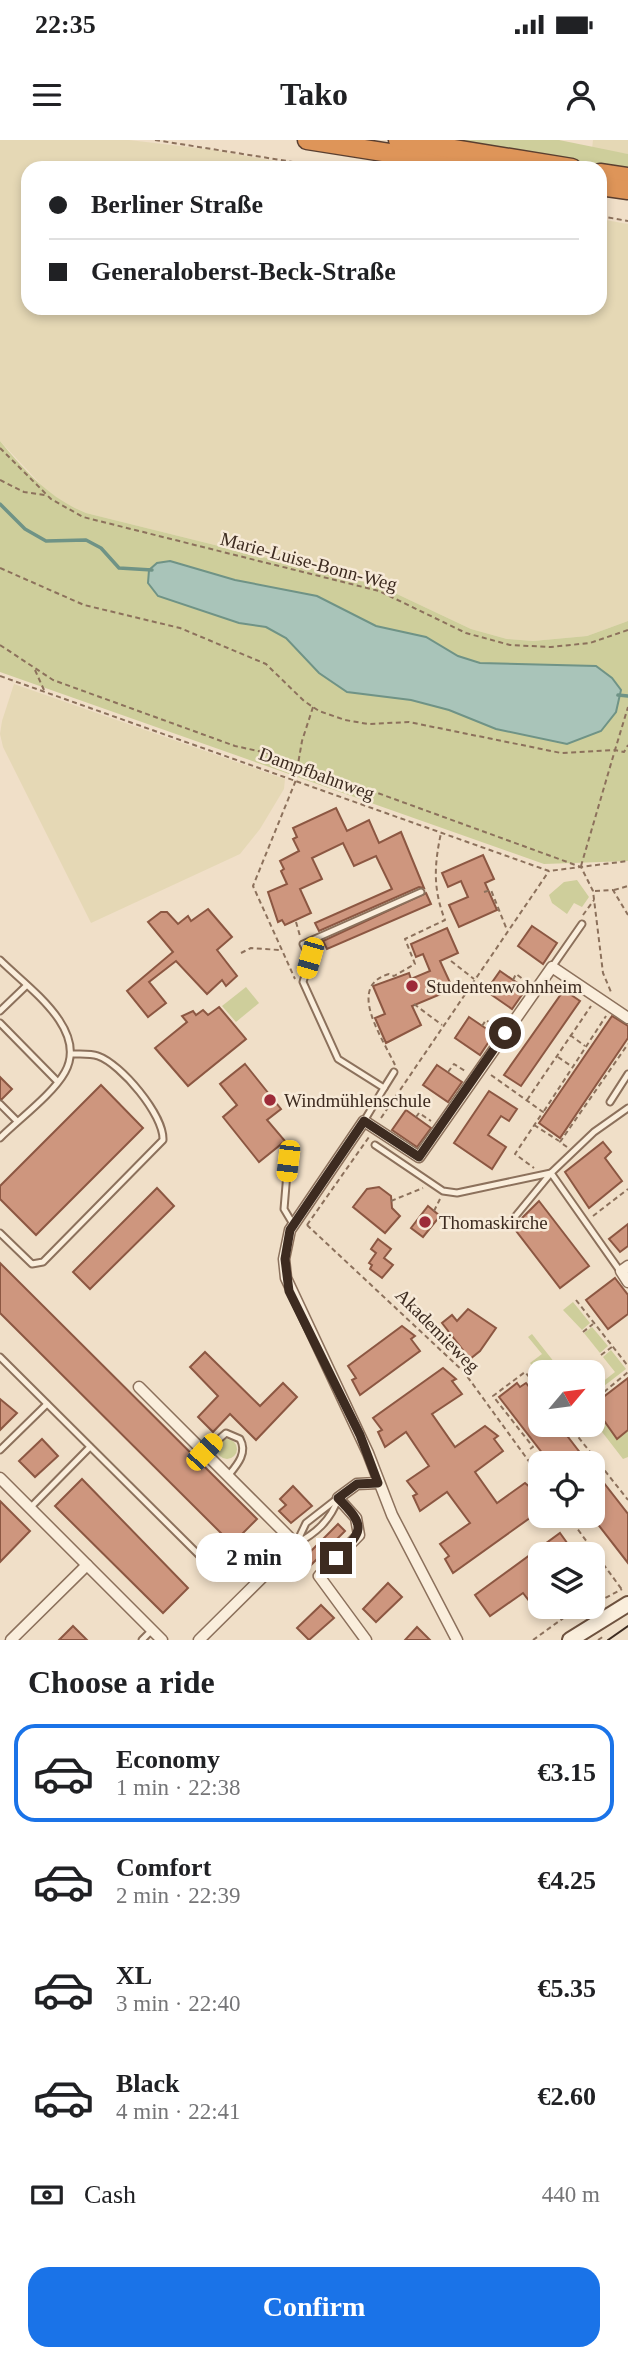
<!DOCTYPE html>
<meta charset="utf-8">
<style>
:root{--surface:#fff;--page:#f2f2f2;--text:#202124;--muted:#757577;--line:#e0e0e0;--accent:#1a73e8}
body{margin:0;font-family:"Times New Roman",serif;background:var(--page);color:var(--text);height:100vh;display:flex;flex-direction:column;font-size:26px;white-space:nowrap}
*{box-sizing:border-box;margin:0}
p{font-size:23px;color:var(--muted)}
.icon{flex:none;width:38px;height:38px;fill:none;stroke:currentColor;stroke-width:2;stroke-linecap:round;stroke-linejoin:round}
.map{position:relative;height:1500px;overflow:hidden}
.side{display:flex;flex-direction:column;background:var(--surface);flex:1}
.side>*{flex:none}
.top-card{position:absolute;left:21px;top:21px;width:586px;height:154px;border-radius:21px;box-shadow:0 4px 10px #0003;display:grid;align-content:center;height:154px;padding:0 28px;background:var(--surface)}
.needle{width:46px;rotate:61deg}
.fabs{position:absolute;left:528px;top:1220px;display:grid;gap:14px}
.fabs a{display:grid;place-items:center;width:77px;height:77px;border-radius:14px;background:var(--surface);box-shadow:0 4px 10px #0003;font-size:35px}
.end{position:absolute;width:32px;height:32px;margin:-16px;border:9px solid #3d2b20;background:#fff;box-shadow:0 0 0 4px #fff}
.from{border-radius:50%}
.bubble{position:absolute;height:49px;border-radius:21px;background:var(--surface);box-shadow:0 4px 10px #0003;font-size:23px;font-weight:800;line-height:49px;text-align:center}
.car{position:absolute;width:21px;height:42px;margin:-21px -10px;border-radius:9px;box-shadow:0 0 5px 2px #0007;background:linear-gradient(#f5c518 24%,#345 0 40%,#f5c518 0 76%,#345 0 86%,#f5c518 0)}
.top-card b{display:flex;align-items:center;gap:24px;height:66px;font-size:26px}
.top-card b+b{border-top:2px solid var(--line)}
.top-card i{width:18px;height:18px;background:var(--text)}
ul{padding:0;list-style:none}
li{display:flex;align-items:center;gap:21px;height:98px;margin:0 14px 10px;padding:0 14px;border:4px solid transparent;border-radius:21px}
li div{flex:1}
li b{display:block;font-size:26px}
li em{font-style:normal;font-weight:800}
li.on{border-color:var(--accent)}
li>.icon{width:63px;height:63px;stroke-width:1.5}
h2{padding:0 28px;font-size:32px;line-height:84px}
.pay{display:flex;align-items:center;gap:18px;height:77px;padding:0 28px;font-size:26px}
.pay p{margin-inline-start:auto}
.button{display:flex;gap:14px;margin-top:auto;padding:14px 28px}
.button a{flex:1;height:80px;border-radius:21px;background:var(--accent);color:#fff;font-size:28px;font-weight:800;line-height:80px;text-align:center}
.status{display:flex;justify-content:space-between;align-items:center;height:49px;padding:0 35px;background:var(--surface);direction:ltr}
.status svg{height:19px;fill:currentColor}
header{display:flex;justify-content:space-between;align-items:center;height:91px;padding:0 28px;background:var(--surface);font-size:32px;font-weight:800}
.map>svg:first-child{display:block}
</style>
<div class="status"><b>22:35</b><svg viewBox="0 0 49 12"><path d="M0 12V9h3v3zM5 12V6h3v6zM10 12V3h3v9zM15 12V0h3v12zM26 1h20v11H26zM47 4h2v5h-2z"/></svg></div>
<header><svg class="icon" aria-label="menu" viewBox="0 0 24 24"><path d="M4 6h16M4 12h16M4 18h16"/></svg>Tako<svg class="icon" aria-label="person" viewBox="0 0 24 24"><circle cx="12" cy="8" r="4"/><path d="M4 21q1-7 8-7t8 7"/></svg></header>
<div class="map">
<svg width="628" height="1500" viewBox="0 0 628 1500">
<rect width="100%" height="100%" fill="#f0dfc8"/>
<g fill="#e5d8b5">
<path d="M0,0H129L214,10L313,28H28V168H600V79L628,84V481L587,496L533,501L507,499L471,489L380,446L86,373L66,364L47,351L0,301Z"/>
<path d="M593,0H628V14L592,9Z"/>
<path d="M14,544L285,639L284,649L260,689L240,714L91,783L3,607L0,594L2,581Z"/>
</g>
<g fill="#cece9b">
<path d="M444,0H559L628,14V30Z"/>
<path d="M0,301C25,331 49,358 86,373L380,446L471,489L507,499L533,501L587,496L628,481V721L544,724L0,532Z"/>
<path d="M577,740L589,757L582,767L574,763L567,774L552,763L549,755L564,742Z"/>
<path d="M246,847L259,863L236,882L222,866Z"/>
<path d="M573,1162L590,1183L582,1190L563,1170Z"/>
<path d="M592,1187L608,1206L600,1213L584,1193Z"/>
<path d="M532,1194L562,1232H541V1237L530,1223L542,1214L528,1197Z"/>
<path d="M611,1210L626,1229L604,1246L601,1243L615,1232L603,1217Z"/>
<path d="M605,1283L617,1299L628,1290V1317L623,1319L599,1288Z"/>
<circle cx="227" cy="1309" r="10"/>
</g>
<path fill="#a9c4b9" stroke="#6f9386" stroke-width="2" d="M170,421L235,440L317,456L376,486L426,497L458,516L480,523L596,526L612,538L621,550L616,572L601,591L567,604L496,589L449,570L411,560L347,552L319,533L286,498L266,487L239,483L158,456L148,443L149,430L157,423Z"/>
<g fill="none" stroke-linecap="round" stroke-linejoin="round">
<g stroke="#6f9386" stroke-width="3.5">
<path d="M0,364L25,389L46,401L86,400L101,408L119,428L152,430"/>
<path d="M618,555L628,556"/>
</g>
</g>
<g fill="#ce967e" stroke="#8c5742" stroke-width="2">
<path d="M336,668L347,691L369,680L379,703L401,692L424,748L419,747L319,791L315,783L392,749L376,716L354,726L343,703L312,718L322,739L300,749L311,773L285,785L282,780L278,782L268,752L287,744L281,731L284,729L280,721L299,711L293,699L297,697L293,688Z"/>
<path d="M483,715L494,739L485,743L497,770L459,787L449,765L468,757L461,741L448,747L442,733Z"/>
<path d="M426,753L431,764L327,809L323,801Z"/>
<path d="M208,769L232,797L217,810L237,836L226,846L222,840L207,854L176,821L149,842L166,863L148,877L127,851L173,812L148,782L161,772H167L178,784L188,776L191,781Z"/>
<path d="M532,786L557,803L543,824L518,806Z"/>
<path d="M447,788L458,813L440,821L453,849L412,866L421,885L386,903L375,878L385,874L373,846L409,833L411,839L430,831L423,814L416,817L411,804Z"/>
<path d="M500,831L526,849L512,869L486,851Z"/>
<path d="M564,850L580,861L521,946L504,935Z"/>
<path d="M219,867L246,899L188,946L155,908L187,882L182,876L193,871L196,875L203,870L208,875Z"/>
<path d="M612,876L628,886V898L560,998L539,983Z"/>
<path d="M469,877L494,894L480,915L455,898Z"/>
<path d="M245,924L281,969L267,980L285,1001L259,1022L223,977L237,965L220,944Z"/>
<path d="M437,925L462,942L448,962L423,945Z"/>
<path d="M0,937L12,949L2,959H0Z"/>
<path d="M101,945L143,988L36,1095L0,1059V1046Z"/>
<path d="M489,951L517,969L509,981L501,976L488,995L506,1007L492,1029L454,1003Z"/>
<path d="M406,970L431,988L417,1007L392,990Z"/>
<path d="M603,1002L611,1012L605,1018L622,1041L589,1068L565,1032Z"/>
<path d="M379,1047L391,1056L392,1068L400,1076L385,1093L353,1067L367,1049Z"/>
<path d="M157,1048L174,1066L90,1149L73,1132Z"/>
<path d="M539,1061L589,1126L560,1148L510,1083L518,1082Z"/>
<path d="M428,1066L440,1076L423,1097L411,1088Z"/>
<path d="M628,1084V1106L620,1112L609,1099Z"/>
<path d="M378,1099L391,1109L384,1118L393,1125L382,1138L370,1129L372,1125L369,1123L376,1113L371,1109Z"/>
<path d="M0,1123L257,1379L232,1404L0,1173Z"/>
<path d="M615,1138L628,1155V1174L608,1189L586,1160Z"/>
<path d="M468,1169L496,1188L480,1211L470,1219L442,1183L452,1175L457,1181Z"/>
<path d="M402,1186L415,1196L411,1199L420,1211L360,1255L352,1240L356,1238L348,1226Z"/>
<path d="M205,1212L260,1266L283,1243L297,1257L256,1300L230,1274L213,1292L198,1277L218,1256L190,1227Z"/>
<path d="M443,1228L456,1239L452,1241L462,1254L432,1274L455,1307L485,1286L498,1296L494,1299L503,1311L475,1332L497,1363L525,1343L538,1354L534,1356L541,1364V1370L453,1433L445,1419L449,1416L440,1404L470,1383L447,1352L420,1371L413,1356L417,1354L407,1341L429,1326L406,1292L385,1307L378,1292L382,1290L373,1278Z"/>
<path d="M628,1238V1290L617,1299L593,1265Z"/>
<path d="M517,1243L520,1247L526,1243L541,1262V1284H558L588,1323H550L499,1257Z"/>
<path d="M0,1259L17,1273L0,1290Z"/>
<path d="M42,1299L58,1316L35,1337L19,1321Z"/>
<path d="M593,1329L628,1374V1423L593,1378Z"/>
<path d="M82,1339L188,1448L163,1473L55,1366Z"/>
<path d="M293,1346L312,1366L291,1383L279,1371L286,1365L280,1359Z"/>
<path d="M0,1361L30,1391L0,1422Z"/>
<path d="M338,1384L345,1391L303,1433L296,1426Z"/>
<path d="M560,1393L575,1414H541V1454L530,1462L523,1453L490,1476L475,1455Z"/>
<path d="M388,1443L402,1457L376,1482L363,1469Z"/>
<path d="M321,1465L334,1478L309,1500L297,1488Z"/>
<path d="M73,1486L87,1500H59Z"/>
<path d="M417,1487L430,1500H405Z"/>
</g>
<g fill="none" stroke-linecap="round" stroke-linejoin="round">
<g stroke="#8c715c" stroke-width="9">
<g id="lane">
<path d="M0,820C27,847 89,889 65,932C53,954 18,980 0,998"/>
<path d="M552,827L582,784"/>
<path d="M0,871L26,846"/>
<path d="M0,883L57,941"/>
<path d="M384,948L394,932"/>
<path d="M610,962L628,934"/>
<path d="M0,964L17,981"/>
<path d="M364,981L384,948L338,919L303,842L310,818L303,804L421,752"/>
<path d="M375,1005L443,1051L457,1053L551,1033L594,992L628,968"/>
<path d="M288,1021L284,1069L293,1084"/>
<path d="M514,1078L551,1033L620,1131"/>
<path d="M0,1093L32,1124L43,1122L163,1000C164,975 121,924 98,916C90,913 80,914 71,914"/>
<path d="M0,1217L203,1419"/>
<path d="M0,1310L47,1264"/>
<path d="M204,1312L226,1293L240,1299C248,1313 237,1325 228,1336"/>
<path d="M30,1368L90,1307"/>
<path d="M296,1404C316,1393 330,1381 338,1359"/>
<path d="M296,1404L306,1383L338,1358"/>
<path d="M142,1500L152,1490"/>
</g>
</g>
<g stroke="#8c715c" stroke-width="13">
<g id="street">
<path d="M628,1126L621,1131L628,1142"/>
<path d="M139,1247L296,1404L199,1500"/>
<path d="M0,1338L162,1500"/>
<path d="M11,1500L87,1425"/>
<path d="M366,1500L319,1436L359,1395L356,1378L338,1358L357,1344L378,1343"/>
<path d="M457,1500L392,1375L368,1313L286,1138L284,1119L290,1090L364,981L419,1017L552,827L628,878"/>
</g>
</g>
<g stroke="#6e523f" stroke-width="18">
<path id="secondary" d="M570,1500L628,1464"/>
</g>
<g stroke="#5a3f30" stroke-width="21">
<g id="highway">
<path d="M307,0L485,28"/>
<path d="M398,0L572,28"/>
<path d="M600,33L628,37"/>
<path d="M600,46L628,50"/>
</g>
</g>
<g stroke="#8c715c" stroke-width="2" stroke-dasharray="5 3.5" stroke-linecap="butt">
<path d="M155,0L331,28"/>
<path d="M600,76L628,81"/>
<path d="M0,308L51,359L83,377L379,451L466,493L510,505L551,507L590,503L628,490"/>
<path d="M0,340L24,352L45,355"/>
<path d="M0,428L84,465L180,488L266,524L304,561L319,571L345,580L368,584L409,582L561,613L615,610L628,567"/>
<path d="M0,505L53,540L235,606L272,614L298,624L296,640L253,746L295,839"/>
<path d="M35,530L44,550"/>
<path d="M0,536L549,731L628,721"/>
<path d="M313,567L302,601L298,624L581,727L593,751L603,833L611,852"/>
<path d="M581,726L615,610L624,612L628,605"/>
<path d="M614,750L628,746"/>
<path d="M595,751L613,750L628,775"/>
<path d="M484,752L491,750L507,790"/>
<path d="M583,775L594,760"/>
<path d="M296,782L300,796"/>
<path d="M241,813L251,808L279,810"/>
<path d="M451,821L474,839"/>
<path d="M513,840L516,834L527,842"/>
<path d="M414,864L442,885"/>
<path d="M482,886L486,880L496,887"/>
<path d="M570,895L585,906"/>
<path d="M558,917L571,926"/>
<path d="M395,925C382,897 346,846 389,834L394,836L415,824L405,799L445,780C433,749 434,726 441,693"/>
<path d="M448,932L454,924L465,931"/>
<path d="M491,935L543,972L515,1014L534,1028"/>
<path d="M527,960L591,866"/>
<path d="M544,971L606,876"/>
<path d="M416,977L419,973L431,981"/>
<path d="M381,978L549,731"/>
<path d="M534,985L559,1001"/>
<path d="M567,1007L560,1002L628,904"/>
<path d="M391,1061L423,1048"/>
<path d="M434,1071L440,1059"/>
<path d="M593,1076L628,1049"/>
<path d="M307,1085L369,997"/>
<path d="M307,1085L464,1232L541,1338"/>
<path d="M576,1160L628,1226"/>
<path d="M583,1192L593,1184"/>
<path d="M601,1215L612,1207"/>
<path d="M604,1252L628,1232"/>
<path d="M593,1260L604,1252L599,1245"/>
<path d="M568,1284L628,1360"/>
<path d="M530,1309L533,1307L493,1256L525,1232L541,1251"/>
<path d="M568,1376L623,1451"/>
<path d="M593,1457L598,1462"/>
<path d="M598,1462L622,1449"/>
<path d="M533,1500L580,1466"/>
<path d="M598,1500L604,1496"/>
</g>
<use href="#lane" stroke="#faeedc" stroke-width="5"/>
<use href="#street" stroke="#faeedc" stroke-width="10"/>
<use href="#secondary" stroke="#faeedc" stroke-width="14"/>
<use href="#highway" stroke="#de9559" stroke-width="18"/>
<path stroke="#3d2b20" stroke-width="2" d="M608,1500L628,1486"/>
</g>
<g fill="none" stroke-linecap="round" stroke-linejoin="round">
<path stroke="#3d2b20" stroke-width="9" d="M336,1418C363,1391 367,1387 338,1358L357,1344L378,1343L360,1295L289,1151L285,1119L290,1090L364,981L419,1017L505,893"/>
</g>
<g fill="#9d2b39" stroke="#f7ead8" stroke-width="2.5">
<circle cx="412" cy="846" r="7"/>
<circle cx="270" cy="960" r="7"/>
<circle cx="425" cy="1082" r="7"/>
</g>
<g text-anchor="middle" stroke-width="5" stroke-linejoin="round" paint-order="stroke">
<g font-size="19" fill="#3d2b20" stroke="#f7ead8">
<text transform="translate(309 421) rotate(15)" y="7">Marie-Luise-Bonn-Weg</text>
<text transform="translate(317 633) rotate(20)" y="7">Dampfbahnweg</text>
<text transform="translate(438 1190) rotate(45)" y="7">Akademieweg</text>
</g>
<g font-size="19" fill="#3d2b20" stroke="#f7ead8" text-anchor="start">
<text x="426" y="853">Studentenwohnheim</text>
<text x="284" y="967">Windmühlenschule</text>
<text x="439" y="1089">Thomaskirche</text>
</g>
</g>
</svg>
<div class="fabs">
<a><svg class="needle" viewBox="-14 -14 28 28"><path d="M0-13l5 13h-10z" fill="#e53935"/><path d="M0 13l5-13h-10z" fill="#757577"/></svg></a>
<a><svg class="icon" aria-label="locate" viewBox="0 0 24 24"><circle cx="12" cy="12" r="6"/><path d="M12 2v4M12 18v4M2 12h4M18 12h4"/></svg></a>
<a><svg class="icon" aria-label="layers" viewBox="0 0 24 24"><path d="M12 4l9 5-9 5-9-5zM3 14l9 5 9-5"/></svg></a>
</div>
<i class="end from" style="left:505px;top:893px"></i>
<i class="end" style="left:336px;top:1418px"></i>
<div class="bubble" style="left:196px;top:1393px;width:116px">2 min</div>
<i class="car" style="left:310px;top:818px;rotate:196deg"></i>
<i class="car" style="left:288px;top:1021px;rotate:187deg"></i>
<i class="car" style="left:204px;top:1312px;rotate:43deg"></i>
<div class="top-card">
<b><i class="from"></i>Berliner Straße</b>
<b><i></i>Generaloberst-Beck-Straße</b>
</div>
</div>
<section class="side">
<h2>Choose a ride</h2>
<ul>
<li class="on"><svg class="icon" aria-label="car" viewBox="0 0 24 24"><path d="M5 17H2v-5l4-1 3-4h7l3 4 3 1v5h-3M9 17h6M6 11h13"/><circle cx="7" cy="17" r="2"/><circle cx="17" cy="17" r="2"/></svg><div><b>Economy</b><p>1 min · 22:38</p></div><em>€3.15</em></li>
<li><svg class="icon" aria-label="car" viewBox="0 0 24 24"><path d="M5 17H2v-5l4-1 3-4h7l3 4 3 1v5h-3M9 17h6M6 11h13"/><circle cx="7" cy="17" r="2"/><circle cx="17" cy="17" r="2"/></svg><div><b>Comfort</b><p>2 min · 22:39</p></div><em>€4.25</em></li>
<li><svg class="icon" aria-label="car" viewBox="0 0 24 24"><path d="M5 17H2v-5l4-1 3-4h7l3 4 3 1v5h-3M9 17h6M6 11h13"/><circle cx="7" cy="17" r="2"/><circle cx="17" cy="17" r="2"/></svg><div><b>XL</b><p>3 min · 22:40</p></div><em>€5.35</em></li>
<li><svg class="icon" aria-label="car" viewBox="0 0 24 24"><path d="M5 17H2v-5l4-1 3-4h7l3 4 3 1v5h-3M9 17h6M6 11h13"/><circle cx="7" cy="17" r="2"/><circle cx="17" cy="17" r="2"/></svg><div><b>Black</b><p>4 min · 22:41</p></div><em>€2.60</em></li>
</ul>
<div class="pay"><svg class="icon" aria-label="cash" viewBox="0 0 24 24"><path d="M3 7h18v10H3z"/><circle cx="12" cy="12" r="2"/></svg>Cash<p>440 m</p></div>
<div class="button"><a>Confirm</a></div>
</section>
